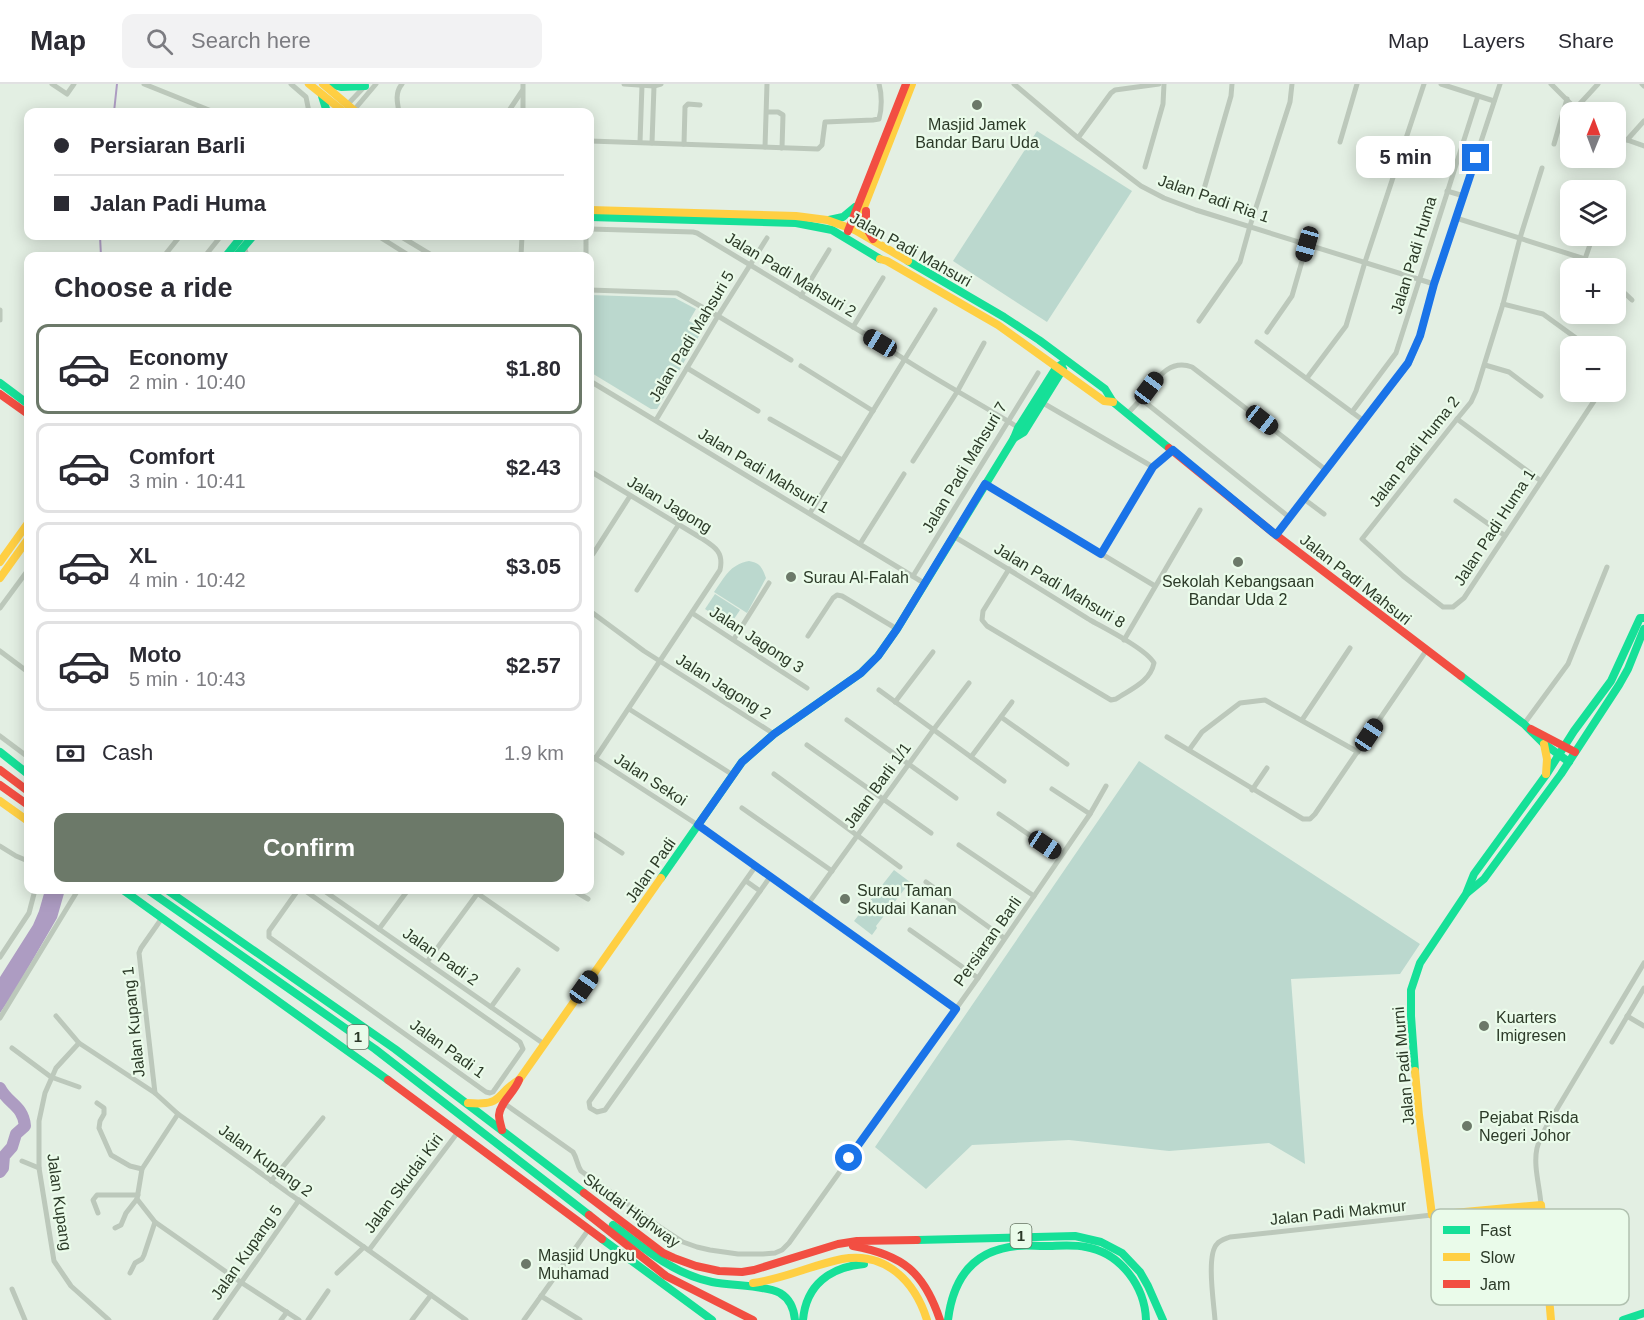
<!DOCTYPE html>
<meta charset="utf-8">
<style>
:root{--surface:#fff;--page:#f2f2f3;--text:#2b2b33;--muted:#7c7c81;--line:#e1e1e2;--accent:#6c7969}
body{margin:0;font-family:Arial,sans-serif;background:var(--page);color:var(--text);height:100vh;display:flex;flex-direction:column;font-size:22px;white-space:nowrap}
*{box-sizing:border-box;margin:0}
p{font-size:20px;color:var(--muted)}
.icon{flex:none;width:33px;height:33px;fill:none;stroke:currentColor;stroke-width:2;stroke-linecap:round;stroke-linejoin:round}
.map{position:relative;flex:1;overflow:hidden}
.details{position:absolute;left:24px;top:168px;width:570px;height:642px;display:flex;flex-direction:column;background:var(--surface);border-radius:12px;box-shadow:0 3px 15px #0003}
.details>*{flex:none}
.hud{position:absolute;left:24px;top:24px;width:570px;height:132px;border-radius:12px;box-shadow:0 3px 15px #0003;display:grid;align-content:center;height:132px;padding:0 30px;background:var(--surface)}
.needle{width:39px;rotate:1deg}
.tools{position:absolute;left:1560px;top:18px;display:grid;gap:12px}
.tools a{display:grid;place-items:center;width:66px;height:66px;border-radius:12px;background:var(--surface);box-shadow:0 3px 15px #0003;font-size:30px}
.end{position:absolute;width:27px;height:27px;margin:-14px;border:8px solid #1a73e8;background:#fff;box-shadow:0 0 0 3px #fff}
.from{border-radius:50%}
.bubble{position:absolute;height:42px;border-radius:12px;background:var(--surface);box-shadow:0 3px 15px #0003;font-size:20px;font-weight:600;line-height:42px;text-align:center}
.car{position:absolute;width:18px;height:36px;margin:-18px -9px;border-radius:8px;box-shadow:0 0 4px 2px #0007;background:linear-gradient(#222 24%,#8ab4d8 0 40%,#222 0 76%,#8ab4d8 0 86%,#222 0)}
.hud b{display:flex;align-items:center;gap:21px;height:57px;font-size:22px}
.hud b+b{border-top:2px solid var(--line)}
.hud i{width:15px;height:15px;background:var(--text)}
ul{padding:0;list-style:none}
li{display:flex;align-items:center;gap:18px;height:90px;margin:0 12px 9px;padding:0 18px;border:3px solid var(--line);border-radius:12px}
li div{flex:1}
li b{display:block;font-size:22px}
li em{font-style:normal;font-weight:600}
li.selected{border-color:var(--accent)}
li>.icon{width:54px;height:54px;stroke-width:1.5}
h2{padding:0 30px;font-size:27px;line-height:72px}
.pay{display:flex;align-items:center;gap:15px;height:66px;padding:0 30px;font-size:22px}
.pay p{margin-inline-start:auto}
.button{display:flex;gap:12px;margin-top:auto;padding:12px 30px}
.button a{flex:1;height:69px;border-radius:12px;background:var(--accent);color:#fff;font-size:24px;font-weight:600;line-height:69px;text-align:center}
header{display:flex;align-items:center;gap:36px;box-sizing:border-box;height:84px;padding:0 30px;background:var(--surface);border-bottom:2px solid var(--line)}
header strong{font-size:28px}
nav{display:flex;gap:33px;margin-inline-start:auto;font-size:21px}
.search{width:420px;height:54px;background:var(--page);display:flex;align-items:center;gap:15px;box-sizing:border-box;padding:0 21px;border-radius:12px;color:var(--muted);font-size:22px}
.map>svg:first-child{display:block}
</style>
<header>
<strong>Map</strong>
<div class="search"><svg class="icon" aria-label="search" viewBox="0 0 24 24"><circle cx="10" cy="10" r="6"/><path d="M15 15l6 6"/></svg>Search here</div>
<nav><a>Map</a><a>Layers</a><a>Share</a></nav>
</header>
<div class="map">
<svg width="1644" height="1236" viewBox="0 0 1644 1236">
<rect width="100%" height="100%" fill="#e3efe3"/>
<g fill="#bbd8ce">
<path d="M1037,47L1132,107L1047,238L953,177Z"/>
<path d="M591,211L675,214L696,225L689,237L703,245L657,325H651L590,288V229Z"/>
<path d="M749,477C760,479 762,483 766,494L747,529L714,508C725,493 729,481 749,477Z"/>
<path d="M715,510L740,526L730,541L705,525Z"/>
<path d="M1139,677L1420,860L1400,890L1291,895L1305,1080L1269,1059L1169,1067L1069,1056L972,1061L926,1105L875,1063Z"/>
<path d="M894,786L910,798L876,842L877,844L872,851L854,837Z"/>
</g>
<path fill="#ad9cc2" d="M45,806H65L57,834L13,910L0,929V893L33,841L39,827Z"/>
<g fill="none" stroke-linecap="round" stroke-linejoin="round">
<g stroke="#ad9cc2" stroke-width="2">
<path d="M114,28L117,0"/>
<path d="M100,152L101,172"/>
</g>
<path stroke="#ad9cc2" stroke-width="12" d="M0,1004C8,1020 23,1021 25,1042L16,1050L12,1063L4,1072L3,1084L0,1088"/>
<g stroke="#bcc8bb" stroke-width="5">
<path d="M52,0L67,10L74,0"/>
<path d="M144,0L214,28"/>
<path d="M291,0L306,13L309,28"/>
<path d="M624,0L654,2L661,0"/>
<path d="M1014,0L1078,54L1141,102L1164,114L1196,126L1434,200"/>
<path d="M1441,0L1494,17"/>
<path d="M1551,0L1579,28"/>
<path d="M1642,0L1644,2"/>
<path d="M347,21L366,1"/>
<path d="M1575,25L1598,0"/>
<path d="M354,26L376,0"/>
<path d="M399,28C397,18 395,8 402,0"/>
<path d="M508,28L522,7"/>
<path d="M523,28V0"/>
<path d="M767,28H778L783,31L782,64"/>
<path d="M1616,52L1644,62"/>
<path d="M1078,54L1111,9L1115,6L1159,0"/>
<path d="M1627,56L1644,37"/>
<path d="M590,57L818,65L822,61L825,38L873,36L879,35C882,25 882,10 879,0"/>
<path d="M640,58L642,1"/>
<path d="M1340,58L1357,0"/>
<path d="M652,59L654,2"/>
<path d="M684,60L685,23L688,20L700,21"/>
<path d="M1554,60L1567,15"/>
<path d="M765,63L767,0"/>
<path d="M1145,83L1163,20L1164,0"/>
<path d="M1542,84L1520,154L1503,220L1476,307L1471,318L1457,335L1362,455L1403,492L1443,523H1453L1464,514L1600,308"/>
<path d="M1204,105L1231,12L1232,0"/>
<path d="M1447,107L1464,112"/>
<path d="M1456,134L1585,175L1596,184"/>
<path d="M590,145L693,148L697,149L880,259C924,290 973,315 1019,344"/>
<path d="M378,152L410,172"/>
<path d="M400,152L433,172"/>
<path d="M244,162L247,172"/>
<path d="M164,172L180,152"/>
<path d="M205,172L221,152"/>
<path d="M521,172L522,152"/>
<path d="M586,172V152"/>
<path d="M1585,175L1593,152"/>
<path d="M1616,201L1632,216"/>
<path d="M590,206L677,209L718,232L791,276"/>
<path d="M801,212L829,166"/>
<path d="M1503,220L1543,230L1587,262"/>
<path d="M0,226V236"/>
<path d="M1199,237L1240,178L1250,142L1290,18L1292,0"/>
<path d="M853,243L883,194"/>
<path d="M1267,248L1292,212L1307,160"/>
<path d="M1257,258L1364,337"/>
<path d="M1485,281L1509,288L1541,312"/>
<path d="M801,282L873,327"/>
<path d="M687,284L758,327"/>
<path d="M1307,294L1346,242L1365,178L1424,0"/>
<path d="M590,297L924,499"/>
<path d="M1141,315L1289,433"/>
<path d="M1043,319L1153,383"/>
<path d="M1352,328L1396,269L1478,12"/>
<path d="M1127,330C1133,324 1138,319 1143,312C1156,296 1169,274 1192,283L1326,386"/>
<path d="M770,335L842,376"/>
<path d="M1457,335L1541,397"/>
<path d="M656,336L718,232L767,154"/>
<path d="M913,377L957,308L984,259"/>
<path d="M590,387L701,454C715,463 724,468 720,486L595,675"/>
<path d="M985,400L1155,502"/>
<path d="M1304,415L1324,430"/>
<path d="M1456,417L1504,451"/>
<path d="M810,429L935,226"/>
<path d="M1276,451L1409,280L1421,252L1434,200L1500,0"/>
<path d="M953,452C999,479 1045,508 1090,536C1106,545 1146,565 1154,579C1150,598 1131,605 1116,615L1111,616L987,542L982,536L983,527L1009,485"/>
<path d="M860,460L904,390"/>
<path d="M593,470L630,412"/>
<path d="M1101,470L1153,383L1173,366"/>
<path d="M913,492L1038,289"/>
<path d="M637,506L679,440"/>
<path d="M0,524L28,486"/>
<path d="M590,527L644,567L774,650"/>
<path d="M692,529L807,604"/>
<path d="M808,552L833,514L837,511L842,512L897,545"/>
<path d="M734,555L769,499"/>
<path d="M1124,556L1200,426"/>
<path d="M0,567L28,588"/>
<path d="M879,606L1004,697"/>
<path d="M895,618L933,568"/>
<path d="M629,625L733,691"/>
<path d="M1001,633L1067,680"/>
<path d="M847,636L956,714"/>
<path d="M1302,636L1350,564"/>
<path d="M1524,640L1568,580L1607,483"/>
<path d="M0,652L28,673"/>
<path d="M1167,653L1303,735H1310L1315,730L1426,567"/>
<path d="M807,661L931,749"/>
<path d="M1189,666L1202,648L1240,619L1265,616L1358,668"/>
<path d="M590,671L698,741L956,925"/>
<path d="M971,673L1012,618"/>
<path d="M774,690L900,783"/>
<path d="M1052,705L1090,730"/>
<path d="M1252,706L1267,684"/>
<path d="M742,724L832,787"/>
<path d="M999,730L1060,772"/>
<path d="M590,748L622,769"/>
<path d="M959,761L1034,812"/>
<path d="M0,762L16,772L28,777"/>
<path d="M755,783L589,1018L590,1024L597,1028L605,1026L770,793"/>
<path d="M746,797L760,807"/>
<path d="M926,798L1004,854"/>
<path d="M298,806L269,847V853L486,1008L490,1009L493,1008L523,965L520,958L304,806"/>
<path d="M323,806L544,960"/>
<path d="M573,806L588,815"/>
<path d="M477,809L557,865"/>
<path d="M808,820L934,645L969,599"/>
<path d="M379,845L408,806"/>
<path d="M910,846L978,894"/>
<path d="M0,873L29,829L35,806"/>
<path d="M427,878L480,806"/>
<path d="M491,923L518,886"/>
<path d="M56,932L79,959L155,1009L178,1030L466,1236"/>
<path d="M1627,932L1644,942"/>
<path d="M0,934L78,806"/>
<path d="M1612,958L1644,904"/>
<path d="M79,959L56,984L45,1009L39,1037V1084L54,1177L71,1202L109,1236"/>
<path d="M12,964L51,993L79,1003"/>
<path d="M155,1009L139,869L141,864L162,834"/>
<path d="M97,1019L104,1024V1030L100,1037L99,1044L111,1071L130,1082L142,1085"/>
<path d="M505,1020L573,1068C577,1074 577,1081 581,1087L660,1143L683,1158L697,1163L710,1166L738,1170H763L775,1169L782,1166L789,1159L978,894L1090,730L1106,702"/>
<path d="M178,1030L142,1085L137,1115L155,1138L242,1199L299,1236"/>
<path d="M22,1077L39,1084"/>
<path d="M271,1097L323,1034"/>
<path d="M1541,1121C1540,1103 1533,1082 1537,1064C1540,1052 1548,1040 1554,1030L1644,879"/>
<path d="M98,1129L93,1116L97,1111H138"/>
<path d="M115,1144L121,1141L126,1129L137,1115"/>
<path d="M369,1166L458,1048"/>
<path d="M130,1189L135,1179L142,1175L144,1171L155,1138"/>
<path d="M337,1189L364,1163"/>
<path d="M12,1205L25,1236"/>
<path d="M541,1212L580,1236"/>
<path d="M215,1236L299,1116"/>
<path d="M281,1236L287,1228"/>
<path d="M308,1236L328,1207"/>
<path d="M412,1236L431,1211"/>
<path d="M524,1236L589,1145"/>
<path d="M1215,1236C1214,1220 1206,1171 1217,1160C1220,1156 1225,1155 1230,1153L1432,1131"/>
</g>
<g stroke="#16e098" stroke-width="8">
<path d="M330,0L341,3L365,2"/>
<path d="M322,12L327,28"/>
<path d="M590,133L796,139L832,146L880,175"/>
<path d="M829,136L843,133L855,123"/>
<path d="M226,172L242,152"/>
<path d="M236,172L253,152"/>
<path d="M908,177L1004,233L1039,256L1105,305L1113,318L1169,364"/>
<path d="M0,299L28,320"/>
<path d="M1014,354L1024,348L1063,285"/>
<path d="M1461,592L1524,640L1543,659L1569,678"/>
<path d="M0,668L28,690"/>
<path d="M661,794L742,678L774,650L861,589L878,572L897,545L1014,354L1018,344L1056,284L1062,280"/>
<path d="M123,806L388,996"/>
<path d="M148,806L375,965L589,1131"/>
<path d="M167,806L395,965L584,1109"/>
<path d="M1467,809L1484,795L1561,690L1619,601L1628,585L1644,545"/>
<path d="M1415,987L1411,932V906L1420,879L1466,810L1474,790L1546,691L1574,647L1611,597L1640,534H1644"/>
<path d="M613,1141C644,1164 673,1190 712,1198C731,1202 765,1201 780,1209C790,1215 794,1225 795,1236"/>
<path d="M602,1155L712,1236"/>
<path d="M917,1156L1075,1152L1101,1158L1122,1169L1140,1188L1148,1202L1163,1236"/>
<path d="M803,1236C806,1201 830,1183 864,1180"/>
<path d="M948,1236C953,1195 973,1166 1017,1162C1026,1161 1035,1162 1044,1162C1058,1162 1073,1160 1086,1163C1121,1169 1145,1203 1146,1236"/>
<path d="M1623,1236L1644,1229"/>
</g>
<g stroke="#ffcf43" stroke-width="8">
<path d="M309,0L344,28"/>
<path d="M323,0L356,28"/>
<path d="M590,126L796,132L827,136L855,146L908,177"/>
<path d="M855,146L912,0"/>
<path d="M880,175L887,177L998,241L1104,317L1113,318"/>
<path d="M0,478L28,439"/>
<path d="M0,494L28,455"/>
<path d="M1544,660L1547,675L1546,690"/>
<path d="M0,717L28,737"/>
<path d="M1415,987L1419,1031L1432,1131L1541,1121L1551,1236"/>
<path d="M468,1019C504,1022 494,1011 519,996L661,794"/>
<path d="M753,1199C784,1195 812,1181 842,1175C886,1167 915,1198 927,1236"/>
</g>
<g stroke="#f24e42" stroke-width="8">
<path d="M866,127V143L873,155"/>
<path d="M848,147L906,0"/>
<path d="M0,310L28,330"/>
<path d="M1169,364L1276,451L1461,592"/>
<path d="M1531,645L1575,668"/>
<path d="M0,686L28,707"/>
<path d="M0,701L28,721"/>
<path d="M388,996L602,1155"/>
<path d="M502,1046C501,1041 499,1036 499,1031C500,1018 515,1008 519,996"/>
<path d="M584,1109L663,1169L674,1174L696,1182L719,1187L742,1188L754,1186L838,1160L857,1157L917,1156"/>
<path d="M589,1131L666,1192L753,1236"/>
<path d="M853,1162C903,1171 924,1188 940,1236"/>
</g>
</g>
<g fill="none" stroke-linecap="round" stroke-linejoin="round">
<path stroke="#1a73e8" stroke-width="8" d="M849,1074L956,925L698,741L742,678L774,650L861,589L878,572L897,545L985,400L1101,470L1153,383L1173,366L1276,451L1408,279L1420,252L1434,200L1476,74"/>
</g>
<g fill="#6c7969" stroke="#eafbea" stroke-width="2">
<circle cx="977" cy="21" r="6"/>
<circle cx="1238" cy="478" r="6"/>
<circle cx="791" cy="493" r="6"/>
<circle cx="845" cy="815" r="6"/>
<circle cx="1484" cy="942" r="6"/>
<circle cx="1467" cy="1042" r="6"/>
<circle cx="526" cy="1180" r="6"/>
</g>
<g text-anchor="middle" stroke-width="4.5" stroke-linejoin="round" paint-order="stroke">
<g fill="#eafbea" stroke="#657462" stroke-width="1.5">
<rect x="347.5" y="941" width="21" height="24" rx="4.5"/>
<rect x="1010.5" y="1140" width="21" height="24" rx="4.5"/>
</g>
<g font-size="15" font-weight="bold" fill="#2c3a28">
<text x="358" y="958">1</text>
<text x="1021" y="1157">1</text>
</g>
<g font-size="16" fill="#2c3a28" stroke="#eafbea" text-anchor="start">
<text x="977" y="46" text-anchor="middle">Masjid Jamek<tspan x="977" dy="18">Bandar Baru Uda</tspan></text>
<text x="803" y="499">Surau Al-Falah</text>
<text x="1238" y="503" text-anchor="middle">Sekolah Kebangsaan<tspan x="1238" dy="18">Bandar Uda 2</tspan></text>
<text x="857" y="812">Surau Taman<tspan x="857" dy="18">Skudai Kanan</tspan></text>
<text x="1496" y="939">Kuarters<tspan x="1496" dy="18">Imigresen</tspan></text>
<text x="1479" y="1039">Pejabat Risda<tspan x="1479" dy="18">Negeri Johor</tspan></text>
<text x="538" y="1177">Masjid Ungku<tspan x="538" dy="18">Muhamad</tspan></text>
</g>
<g font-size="16" fill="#2c3a28" stroke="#eafbea">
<text transform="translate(1214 114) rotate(19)" y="6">Jalan Padi Ria 1</text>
<text transform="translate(911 165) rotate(29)" y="6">Jalan Padi Mahsuri</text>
<text transform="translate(1413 171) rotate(-73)" y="6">Jalan Padi Huma</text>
<text transform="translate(791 190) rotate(31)" y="6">Jalan Padi Mahsuri 2</text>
<text transform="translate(691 252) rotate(-59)" y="6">Jalan Padi Mahsuri 5</text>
<text transform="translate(1414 367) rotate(-52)" y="6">Jalan Padi Huma 2</text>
<text transform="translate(964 383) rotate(-59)" y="6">Jalan Padi Mahsuri 7</text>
<text transform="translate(764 386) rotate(31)" y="6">Jalan Padi Mahsuri 1</text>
<text transform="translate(670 420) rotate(31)" y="6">Jalan Jagong</text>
<text transform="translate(1494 443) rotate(-57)" y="6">Jalan Padi Huma 1</text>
<text transform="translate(1356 495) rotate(38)" y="6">Jalan Padi Mahsuri</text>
<text transform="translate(1060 501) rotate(31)" y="6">Jalan Padi Mahsuri 8</text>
<text transform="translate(757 555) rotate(33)" y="6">Jalan Jagong 3</text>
<text transform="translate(724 602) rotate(32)" y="6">Jalan Jagong 2</text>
<text transform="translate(651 695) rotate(33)" y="6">Jalan Sekoi</text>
<text transform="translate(877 701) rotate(-54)" y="6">Jalan Barli 1/1</text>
<text transform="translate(650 786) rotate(-55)" y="6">Jalan Padi</text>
<text transform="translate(987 857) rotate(-55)" y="6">Persiaran Barli</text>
<text transform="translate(441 872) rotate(35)" y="6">Jalan Padi 2</text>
<text transform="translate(133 938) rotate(-96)" y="6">Jalan Kupang 1</text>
<text transform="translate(448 964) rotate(36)" y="6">Jalan Padi 1</text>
<text transform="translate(1403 982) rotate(-95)" y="6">Jalan Padi Murni</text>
<text transform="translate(266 1076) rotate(36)" y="6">Jalan Kupang 2</text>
<text transform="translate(403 1099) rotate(-53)" y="6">Jalan Skudai Kiri</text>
<text transform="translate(60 1118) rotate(82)" y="6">Jalan Kupang</text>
<text transform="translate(632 1126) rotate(36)" y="6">Skudai Highway</text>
<text transform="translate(1338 1128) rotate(-6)" y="6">Jalan Padi Makmur</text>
<text transform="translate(246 1168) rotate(-55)" y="6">Jalan Kupang 5</text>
</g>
</g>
<rect x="1431" y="1125" width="198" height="96" rx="9" fill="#eafbea" stroke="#b1c1b0" stroke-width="1.5"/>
<rect x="1443" y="1142" width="27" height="8" fill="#16e098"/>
<rect x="1443" y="1169" width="27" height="8" fill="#ffcf43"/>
<rect x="1443" y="1196" width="27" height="8" fill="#f24e42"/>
<g font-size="16" fill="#2c3a28">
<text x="1480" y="1152">Fast</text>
<text x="1480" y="1179">Slow</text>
<text x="1480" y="1206">Jam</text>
</g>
</svg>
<div class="tools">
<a><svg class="needle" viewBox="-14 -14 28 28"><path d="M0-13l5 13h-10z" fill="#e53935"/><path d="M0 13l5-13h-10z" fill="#7c7c81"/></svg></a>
<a><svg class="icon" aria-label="layers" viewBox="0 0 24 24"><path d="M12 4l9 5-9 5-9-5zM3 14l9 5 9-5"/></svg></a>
<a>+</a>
<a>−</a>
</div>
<i class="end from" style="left:849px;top:1074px"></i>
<i class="end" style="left:1476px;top:74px"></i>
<div class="bubble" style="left:1356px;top:52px;width:99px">5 min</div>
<i class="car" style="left:1307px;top:160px;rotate:196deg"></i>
<i class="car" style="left:880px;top:259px;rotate:301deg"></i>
<i class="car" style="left:1149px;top:304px;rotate:37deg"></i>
<i class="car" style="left:1262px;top:336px;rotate:128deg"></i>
<i class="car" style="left:1369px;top:651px;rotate:34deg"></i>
<i class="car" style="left:1045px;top:761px;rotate:124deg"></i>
<i class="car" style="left:584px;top:903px;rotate:35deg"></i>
<div class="hud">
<b><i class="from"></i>Persiaran Barli</b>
<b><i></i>Jalan Padi Huma</b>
</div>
<section class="details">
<h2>Choose a ride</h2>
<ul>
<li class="selected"><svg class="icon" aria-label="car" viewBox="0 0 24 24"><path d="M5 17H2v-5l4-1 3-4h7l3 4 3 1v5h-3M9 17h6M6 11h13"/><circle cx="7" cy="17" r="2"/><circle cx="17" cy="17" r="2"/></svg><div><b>Economy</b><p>2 min · 10:40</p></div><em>$1.80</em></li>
<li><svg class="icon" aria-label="car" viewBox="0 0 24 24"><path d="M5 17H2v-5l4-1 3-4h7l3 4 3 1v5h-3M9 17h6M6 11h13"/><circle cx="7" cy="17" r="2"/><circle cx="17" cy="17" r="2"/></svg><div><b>Comfort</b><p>3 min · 10:41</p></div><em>$2.43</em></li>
<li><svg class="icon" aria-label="car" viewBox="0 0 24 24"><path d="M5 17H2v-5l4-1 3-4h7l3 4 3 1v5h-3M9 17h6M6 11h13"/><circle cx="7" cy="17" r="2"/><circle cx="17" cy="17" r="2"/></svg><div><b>XL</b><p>4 min · 10:42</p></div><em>$3.05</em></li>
<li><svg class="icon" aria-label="car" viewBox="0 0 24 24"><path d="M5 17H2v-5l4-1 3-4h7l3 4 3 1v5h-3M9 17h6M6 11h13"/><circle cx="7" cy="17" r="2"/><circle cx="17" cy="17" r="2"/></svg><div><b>Moto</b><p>5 min · 10:43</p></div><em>$2.57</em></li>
</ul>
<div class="pay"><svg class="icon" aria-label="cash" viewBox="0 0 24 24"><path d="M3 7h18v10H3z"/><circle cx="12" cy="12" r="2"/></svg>Cash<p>1.9 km</p></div>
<div class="button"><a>Confirm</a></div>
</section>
</div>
